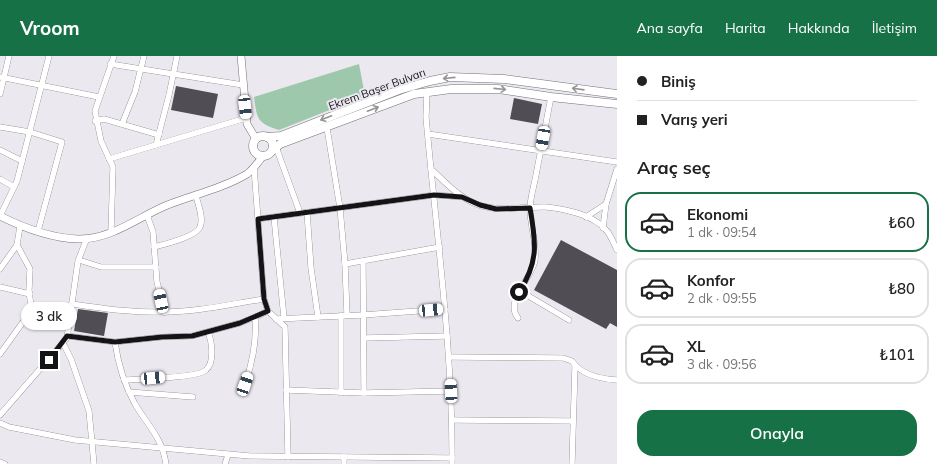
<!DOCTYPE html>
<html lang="tr">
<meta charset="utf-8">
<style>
:root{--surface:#fff;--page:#f2f2f2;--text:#222;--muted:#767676;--line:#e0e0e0;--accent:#177146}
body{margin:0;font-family:Mulish,sans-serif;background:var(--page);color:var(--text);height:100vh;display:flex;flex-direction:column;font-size:15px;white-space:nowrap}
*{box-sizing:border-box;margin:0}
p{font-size:13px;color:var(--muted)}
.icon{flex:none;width:22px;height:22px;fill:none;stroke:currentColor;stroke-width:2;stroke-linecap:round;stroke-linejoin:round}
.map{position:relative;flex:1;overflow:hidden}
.sheet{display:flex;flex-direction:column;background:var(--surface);width:320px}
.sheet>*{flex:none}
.guide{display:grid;align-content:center;height:88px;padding:0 20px;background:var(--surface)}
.end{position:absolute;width:18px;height:18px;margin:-9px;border:5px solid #141316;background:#fff;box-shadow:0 0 0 2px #fff}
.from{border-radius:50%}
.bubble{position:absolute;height:28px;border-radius:14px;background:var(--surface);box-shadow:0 1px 3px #0004;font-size:13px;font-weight:600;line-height:28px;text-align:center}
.car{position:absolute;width:12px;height:24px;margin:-12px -6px;border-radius:5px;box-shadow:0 0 3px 1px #0007;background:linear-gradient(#fff 24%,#345 0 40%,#fff 0 76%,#345 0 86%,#fff 0)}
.guide b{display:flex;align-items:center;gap:14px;height:38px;font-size:15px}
.guide b+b{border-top:1px solid var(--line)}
.guide i{width:10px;height:10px;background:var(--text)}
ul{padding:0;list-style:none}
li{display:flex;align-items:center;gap:12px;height:60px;margin:0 8px 6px;padding:0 12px;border:2px solid var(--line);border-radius:16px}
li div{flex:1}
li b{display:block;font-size:15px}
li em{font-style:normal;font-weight:600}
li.current{border-color:var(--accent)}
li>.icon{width:36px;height:36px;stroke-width:1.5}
h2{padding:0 20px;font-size:18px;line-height:48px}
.cta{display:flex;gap:8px;margin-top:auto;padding:8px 20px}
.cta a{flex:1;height:46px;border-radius:16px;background:var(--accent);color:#fff;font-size:16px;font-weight:600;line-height:46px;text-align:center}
header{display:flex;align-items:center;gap:24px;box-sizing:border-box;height:56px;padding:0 20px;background:var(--accent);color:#fff}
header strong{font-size:19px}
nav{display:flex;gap:22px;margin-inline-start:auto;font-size:14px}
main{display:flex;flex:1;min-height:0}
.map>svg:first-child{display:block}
</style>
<header>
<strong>Vroom</strong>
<nav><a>Ana sayfa</a><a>Harita</a><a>Hakkında</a><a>İletişim</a></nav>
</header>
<main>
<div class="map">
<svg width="617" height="408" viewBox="0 0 617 408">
<rect width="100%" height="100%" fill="#ebe8f0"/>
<path fill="#9dc8ac" d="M359,8L365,40L279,74C257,67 257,63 254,41Z"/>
<g fill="#504e54">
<path d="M176,30L218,38L213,62L171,54Z"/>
<path d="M514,42L542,48L538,68L510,63Z"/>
<path d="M561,184L617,214V271L610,267L606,273L534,234Z"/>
<path d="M78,253L108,257L104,280L74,275Z"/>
</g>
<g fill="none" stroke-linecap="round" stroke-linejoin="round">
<g stroke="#737077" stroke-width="6">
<g id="minor">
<path d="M110,8L243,29"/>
<path d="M0,21L99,41"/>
<path d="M427,36L426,61C436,176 453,292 452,408"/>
<path d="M0,38L9,0"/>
<path d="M95,65L104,63L159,79"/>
<path d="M122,68L135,36L144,0"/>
<path d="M0,71L30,76L62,86L38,175"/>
<path d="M327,72L340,152L345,208L347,259"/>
<path d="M428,78L617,106"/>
<path d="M156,89L169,39L177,0"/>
<path d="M276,91L300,157"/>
<path d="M0,94L22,105"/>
<path d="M109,103L246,62"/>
<path d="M254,111L264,243L268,255L285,271L288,401"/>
<path d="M431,113C446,127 461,144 482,150C503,156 524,150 546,151C565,153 594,159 607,175C611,180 614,188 617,194"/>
<path d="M0,123L14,131"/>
<path d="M307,156L311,212L318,261"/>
<path d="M147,159L153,176L157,226L165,257"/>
<path d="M0,160L17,125L49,0"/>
<path d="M274,161L284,262"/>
<path d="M586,161L606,148L617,113"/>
<path d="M258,163L434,139L462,141"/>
<path d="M603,172L606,148"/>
<path d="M111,176L113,111L101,85L95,55L114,0"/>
<path d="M154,191C165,188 196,181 200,171C204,162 198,148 196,140"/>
<path d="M79,204L101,211H156"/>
<path d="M363,205L364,337"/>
<path d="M345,208L440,191"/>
<path d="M0,213L17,189L20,170"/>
<path d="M0,231L30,238"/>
<path d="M520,235L569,264"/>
<path d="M30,248L50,257L68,271"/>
<path d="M71,248C102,252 132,257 163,256C197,256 231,248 264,243"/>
<path d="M341,259V337"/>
<path d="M518,262C504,245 532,223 535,204C537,187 530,170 530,153C530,142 534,130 536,119C541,93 546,67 551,41"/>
<path d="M276,263L363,259L445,253"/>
<path d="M67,280L115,286L162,281L192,280L240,267L255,261"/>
<path d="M364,282L447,280"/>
<path d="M115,286C118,308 124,328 135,348C148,370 162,381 166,408"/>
<path d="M63,287L71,303L89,355L94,408"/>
<path d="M0,298L28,259L31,251L29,234L30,213L17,189"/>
<path d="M449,301L563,302L572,305C581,319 602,323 617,324"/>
<path d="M124,324C138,323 198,322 206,314C215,306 212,286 208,276"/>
<path d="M245,328C253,305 257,285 255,261L268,255"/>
<path d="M286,334L364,337L451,335"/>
<path d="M129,336L193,341"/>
<path d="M0,359L67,282L78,205L87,182"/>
<path d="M452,364L573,365"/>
<path d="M0,367L9,371L75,384L250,400L452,402"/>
<path d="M344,401V408"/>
<path d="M0,406L5,408"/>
<path d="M225,408L228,399"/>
<path d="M572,408L575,310"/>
</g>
</g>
<g stroke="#737077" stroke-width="8">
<g id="tertiary">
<path d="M241,0L247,68L256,83"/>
<path d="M0,160C24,172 51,182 78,183C110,184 137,162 165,150C192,139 222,133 247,118C253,114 258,106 263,100"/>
</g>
</g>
<g stroke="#737077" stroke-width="9">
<g id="secondary">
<circle cx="263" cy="90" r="10"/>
<path d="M267,81L281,80L399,34L430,25L450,21L504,23L617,38"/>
<path d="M273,94L280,88L414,38L451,33H498L551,41L617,48"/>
</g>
</g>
<use href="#minor" stroke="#fff" stroke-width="5.5"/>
<use href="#tertiary" stroke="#fff" stroke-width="7"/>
<use href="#secondary" stroke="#fff" stroke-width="8"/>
</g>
<defs><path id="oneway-shaft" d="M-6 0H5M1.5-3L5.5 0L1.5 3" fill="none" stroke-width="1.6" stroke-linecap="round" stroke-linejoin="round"/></defs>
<g stroke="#959596">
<use href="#oneway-shaft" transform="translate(449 22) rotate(174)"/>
<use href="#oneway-shaft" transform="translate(500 33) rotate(6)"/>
<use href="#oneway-shaft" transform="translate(578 33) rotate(-172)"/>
<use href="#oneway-shaft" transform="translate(373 53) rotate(-21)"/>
<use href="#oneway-shaft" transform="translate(326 62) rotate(159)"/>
</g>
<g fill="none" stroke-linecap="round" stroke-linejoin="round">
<path stroke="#141316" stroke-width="5" d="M49,304L67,280L115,286L162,281L192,280L240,267L268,255L264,243L258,163L434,139L462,141L480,149L496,153L530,152C536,186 539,206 519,236"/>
</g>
<g text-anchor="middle" stroke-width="4" stroke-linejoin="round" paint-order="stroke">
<g font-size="11" fill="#141316" stroke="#ebe8f0">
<text transform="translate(377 33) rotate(-20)" y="4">Ekrem Başer Bulvarı</text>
</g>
</g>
</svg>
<i class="end from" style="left:519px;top:236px"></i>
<i class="end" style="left:49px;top:304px"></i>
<div class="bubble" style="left:21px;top:246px;width:56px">3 dk</div>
<i class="car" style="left:245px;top:51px;rotate:174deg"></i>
<i class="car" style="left:543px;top:82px;rotate:190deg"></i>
<i class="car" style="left:161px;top:245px;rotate:348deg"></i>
<i class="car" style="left:431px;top:254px;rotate:85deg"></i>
<i class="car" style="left:153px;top:322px;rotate:85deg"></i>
<i class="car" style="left:245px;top:328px;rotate:19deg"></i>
<i class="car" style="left:451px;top:335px;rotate:357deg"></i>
</div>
<section class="sheet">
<div class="guide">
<b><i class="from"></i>Biniş</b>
<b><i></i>Varış yeri</b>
</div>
<h2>Araç seç</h2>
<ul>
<li class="current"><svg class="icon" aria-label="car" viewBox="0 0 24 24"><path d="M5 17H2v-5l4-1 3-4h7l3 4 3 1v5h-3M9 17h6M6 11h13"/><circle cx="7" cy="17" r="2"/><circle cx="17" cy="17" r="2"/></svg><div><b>Ekonomi</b><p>1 dk · 09:54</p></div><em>₺60</em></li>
<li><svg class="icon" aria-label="car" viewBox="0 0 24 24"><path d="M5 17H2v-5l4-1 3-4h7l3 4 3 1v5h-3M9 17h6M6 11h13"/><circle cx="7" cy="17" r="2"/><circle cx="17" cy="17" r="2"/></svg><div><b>Konfor</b><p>2 dk · 09:55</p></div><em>₺80</em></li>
<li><svg class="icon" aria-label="car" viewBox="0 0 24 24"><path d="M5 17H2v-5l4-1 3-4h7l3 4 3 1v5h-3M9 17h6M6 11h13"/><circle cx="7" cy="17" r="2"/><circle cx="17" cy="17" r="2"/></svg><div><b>XL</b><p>3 dk · 09:56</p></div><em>₺101</em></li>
</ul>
<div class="cta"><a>Onayla</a></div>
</section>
</main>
